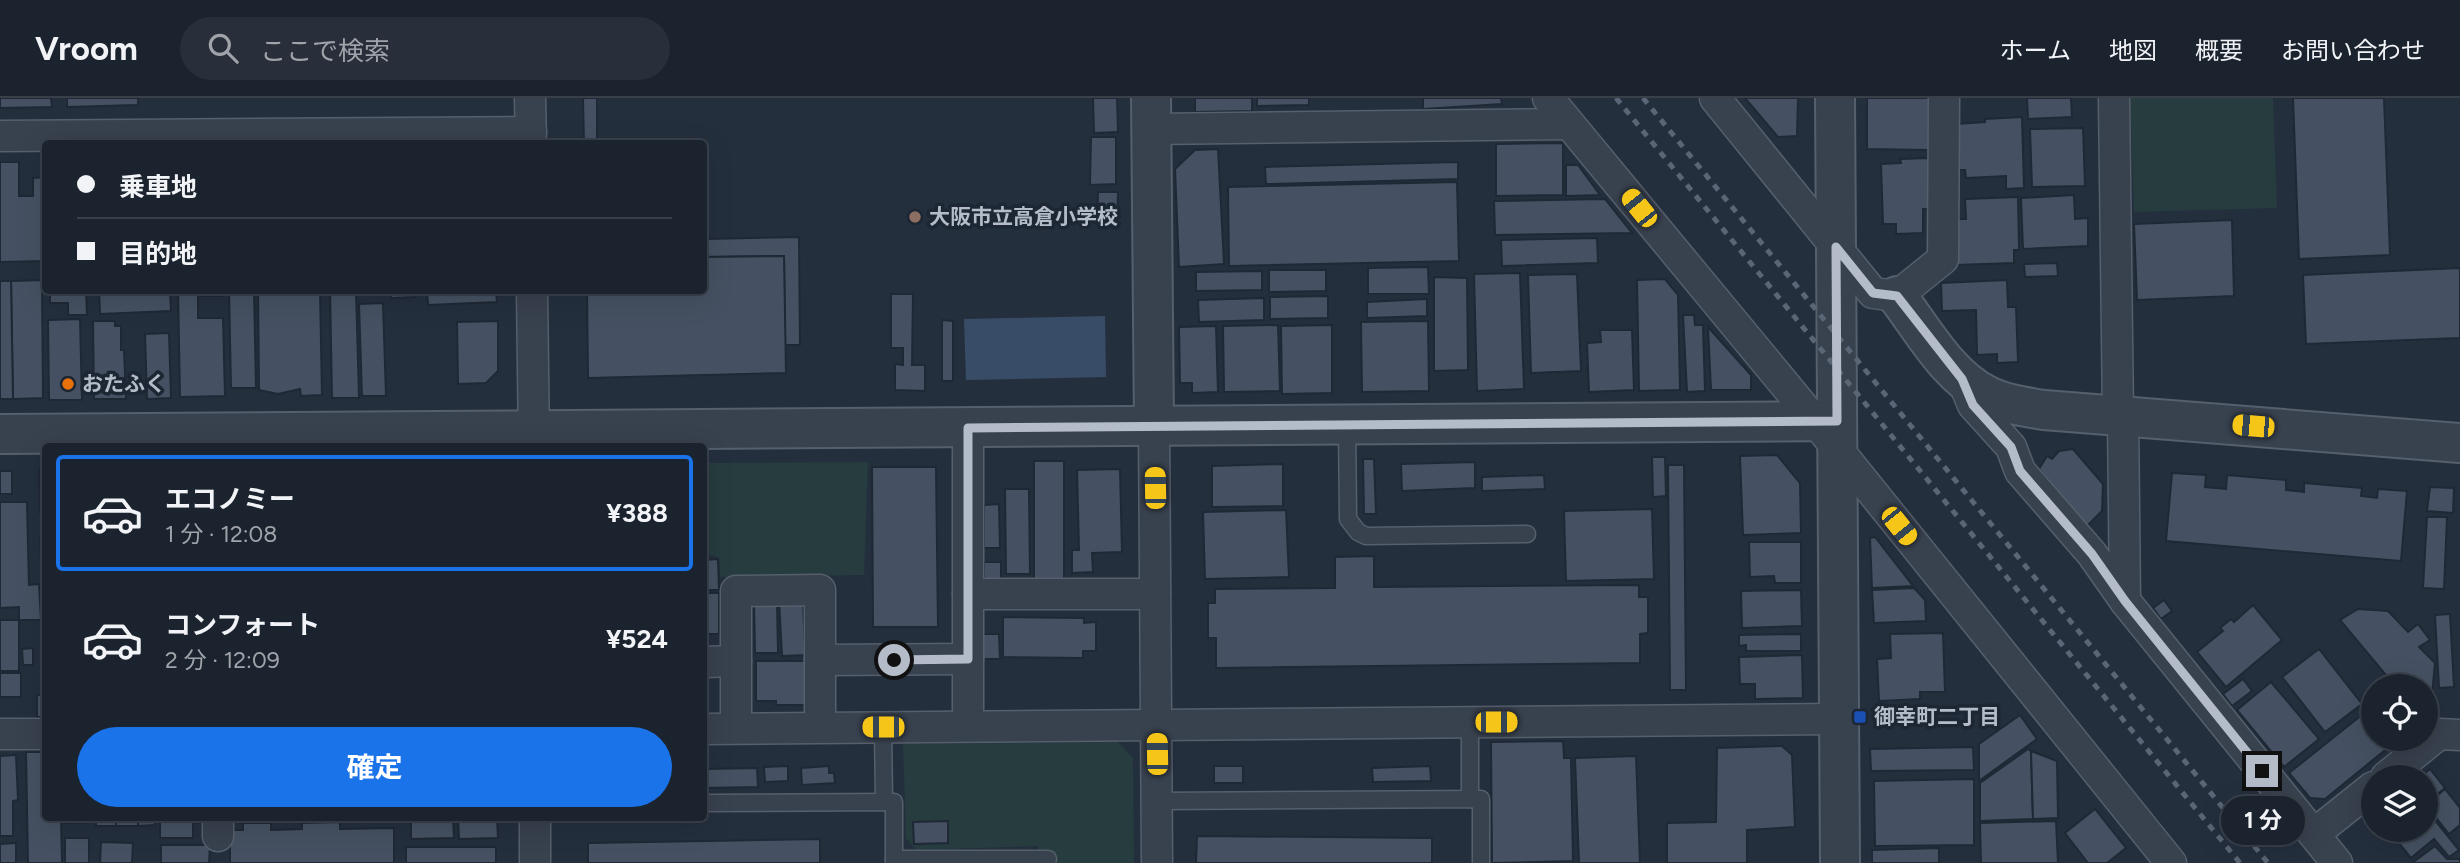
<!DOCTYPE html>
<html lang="ja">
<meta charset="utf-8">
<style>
:root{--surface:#1b232e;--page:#282f3a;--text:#f1f3f6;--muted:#a0a4aa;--line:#39404a;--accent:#1a73e8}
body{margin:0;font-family:Figtree,"Noto Sans JP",sans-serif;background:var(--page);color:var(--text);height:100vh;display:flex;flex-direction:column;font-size:26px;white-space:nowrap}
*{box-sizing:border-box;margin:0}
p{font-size:23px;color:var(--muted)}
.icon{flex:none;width:38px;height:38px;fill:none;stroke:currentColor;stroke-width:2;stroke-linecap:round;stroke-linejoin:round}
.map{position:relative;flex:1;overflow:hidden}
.sheet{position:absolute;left:42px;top:345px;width:665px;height:378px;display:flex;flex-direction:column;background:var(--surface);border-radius:7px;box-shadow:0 7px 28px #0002,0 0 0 2px var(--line)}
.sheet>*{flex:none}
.top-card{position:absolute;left:42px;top:42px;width:665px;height:154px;border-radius:7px;box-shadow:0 7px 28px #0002,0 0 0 2px var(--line);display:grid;align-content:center;height:154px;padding:0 35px;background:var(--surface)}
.fabs{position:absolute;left:2361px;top:576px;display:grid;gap:14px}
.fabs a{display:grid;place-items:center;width:77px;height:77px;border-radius:50%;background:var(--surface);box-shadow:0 7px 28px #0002,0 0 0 2px var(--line);font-size:35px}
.end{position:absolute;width:32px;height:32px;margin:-16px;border:9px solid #b4bcc9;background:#111;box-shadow:0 0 0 4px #111}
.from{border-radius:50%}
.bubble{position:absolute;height:49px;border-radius:24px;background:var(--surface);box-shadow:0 7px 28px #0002,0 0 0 2px var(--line);font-size:23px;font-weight:700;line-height:49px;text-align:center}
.car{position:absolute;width:21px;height:42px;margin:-21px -10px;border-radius:9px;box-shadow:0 0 5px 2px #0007;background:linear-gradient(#f5c518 24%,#345 0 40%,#f5c518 0 76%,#345 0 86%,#f5c518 0)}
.top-card b{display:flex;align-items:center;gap:24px;height:66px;font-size:26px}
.top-card b+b{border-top:2px solid var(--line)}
.top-card i{width:18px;height:18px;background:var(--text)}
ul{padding:12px 0 0;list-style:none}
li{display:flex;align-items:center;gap:21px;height:116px;margin:0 14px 10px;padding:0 21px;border:4px solid transparent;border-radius:7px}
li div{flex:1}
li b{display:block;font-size:26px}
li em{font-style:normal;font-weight:700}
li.current{border-color:var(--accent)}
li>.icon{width:63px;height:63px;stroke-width:1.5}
.cta{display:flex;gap:14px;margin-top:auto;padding:14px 35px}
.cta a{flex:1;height:80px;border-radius:42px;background:var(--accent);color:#fff;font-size:28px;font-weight:700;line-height:80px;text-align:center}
header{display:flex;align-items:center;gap:42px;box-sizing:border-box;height:98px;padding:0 35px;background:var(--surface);border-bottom:2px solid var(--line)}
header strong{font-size:33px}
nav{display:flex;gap:38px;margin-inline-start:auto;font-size:24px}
.search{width:490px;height:63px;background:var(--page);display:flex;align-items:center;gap:18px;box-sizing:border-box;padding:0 24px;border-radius:38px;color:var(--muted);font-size:26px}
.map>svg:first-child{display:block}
</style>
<header>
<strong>Vroom</strong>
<div class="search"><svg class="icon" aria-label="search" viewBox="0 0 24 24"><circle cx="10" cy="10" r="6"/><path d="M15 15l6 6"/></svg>ここで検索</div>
<nav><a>ホーム</a><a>地図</a><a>概要</a><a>お問い合わせ</a></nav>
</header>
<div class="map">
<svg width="2460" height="765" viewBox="0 0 2460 765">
<rect width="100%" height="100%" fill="#242f3e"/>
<g fill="#263c3f">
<path d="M2130,0H2273L2277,110L2134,114Z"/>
<path d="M868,364L864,477L720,479L719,460L704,454V365Z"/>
<path d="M1118,644L1133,660L1134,765H1038V748L916,752L906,740L903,646Z"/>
</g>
<path fill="#394c67" d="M1105,218L1106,279L966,282L964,221Z"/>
<g fill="#455162" stroke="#1f2835" stroke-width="2">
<path d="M0,0H51L52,9L0,10Z"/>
<path d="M67,0H138V7L67,9Z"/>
<path d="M583,0H597V46H584Z"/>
<path d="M1093,0H1117L1118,34L1094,35Z"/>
<path d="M1195,0H1252V13L1195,14Z"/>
<path d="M1257,0H1309V7L1257,8Z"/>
<path d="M1423,0H1501L1502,6L1423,11Z"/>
<path d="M1745,0H1798L1797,38L1778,39Z"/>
<path d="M1867,0H1930L1929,52L1867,51Z"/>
<path d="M2027,0H2071L2072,19L2028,21Z"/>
<path d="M2293,0H2384L2390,157L2299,161Z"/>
<path d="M2022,19L2024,90L2006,91V78L1966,80L1965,72H1958L1956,26L1985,24V21Z"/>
<path d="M2083,30L2085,88L2032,89L2030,31Z"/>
<path d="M1091,39H1116V86L1090,87Z"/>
<path d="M1563,45V97L1496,98V46Z"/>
<path d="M1218,51L1224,166L1179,169L1175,71L1195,52Z"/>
<path d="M1929,60L1931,111H1923V135L1896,136V126H1883L1881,66L1901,65L1900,61Z"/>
<path d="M0,64H19V98H33V80L46,79V163L0,164Z"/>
<path d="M1458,64V81L1266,86L1265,69Z"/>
<path d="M1566,67H1578L1600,97L1566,98Z"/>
<path d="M1457,84L1459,163L1229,168L1228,89Z"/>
<path d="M1098,94H1118L1117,127H1097Z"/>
<path d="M2074,97L2075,121L2088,120V148L2023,151L2021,100Z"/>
<path d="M2018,99L2019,152H2014V165L1955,167L1954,121H1966L1965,101Z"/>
<path d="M1605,101L1632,135L1495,137L1494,103Z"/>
<path d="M2232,122L2234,198L2137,202L2134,126Z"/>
<path d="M799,139L800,247H785L784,158L704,159V141Z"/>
<path d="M1597,140L1598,165L1502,168L1501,142Z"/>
<path d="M784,158L786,275L588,280L587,192H704V159Z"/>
<path d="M2057,165L2058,178L2025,179L2024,166Z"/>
<path d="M1428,169L1429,196H1368V170Z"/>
<path d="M2460,170V240L2306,246L2303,177Z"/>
<path d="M1269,172H1326V193L1269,194Z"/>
<path d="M1262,173V192L1196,193V174Z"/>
<path d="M1520,175L1524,291L1477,293L1474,176Z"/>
<path d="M1577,176L1581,273L1531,275L1528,177Z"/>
<path d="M1434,179L1467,180L1468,272L1434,273Z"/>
<path d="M1665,181L1678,197L1680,292L1639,293L1637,182Z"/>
<path d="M42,182L43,300L13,301L11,183Z"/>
<path d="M2007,182L2008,209H2016L2018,264L1997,265V256L1977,257L1976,212L1942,213L1941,185Z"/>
<path d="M0,183H11L13,301H0Z"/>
<path d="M50,192H86L87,217H68V205H50Z"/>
<path d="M99,192H170L171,213L100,216Z"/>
<path d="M178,192H224V198H198V220H223L225,298L180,299Z"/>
<path d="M229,192H254L256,290H231Z"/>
<path d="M258,192H320L322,297L301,298L300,291L278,296L259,292Z"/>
<path d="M330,192H356L359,300H332Z"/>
<path d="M391,192H415V199L391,200Z"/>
<path d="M427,192H496L497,204L428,207Z"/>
<path d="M891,196H913L912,267H925V293L895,292V266L903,267V250H891Z"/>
<path d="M1328,198V220L1270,221V199Z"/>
<path d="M1264,200V222L1199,224L1198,202Z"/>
<path d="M1427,201V218L1367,220V204Z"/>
<path d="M383,205L386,298H362L359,206Z"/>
<path d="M1683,217H1694L1695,227H1703L1705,293L1687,294Z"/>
<path d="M80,221L82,302H49L48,222Z"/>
<path d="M942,222L953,223V283H942Z"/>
<path d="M93,223H115V228H121V252H124L126,301H94Z"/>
<path d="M498,223V273L486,285L458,286L457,224Z"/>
<path d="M1428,223L1429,293L1362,294L1361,224Z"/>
<path d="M1278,227L1280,293L1224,294L1223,228Z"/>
<path d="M1332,227V295L1282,296L1281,228Z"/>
<path d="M1216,228L1218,294L1192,295V285H1180L1179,229Z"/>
<path d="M1708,229L1751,277V292H1711Z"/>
<path d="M1600,232H1632L1634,292L1589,294L1587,245L1601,244Z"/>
<path d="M169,235L171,300L147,301L145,236Z"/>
<path d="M2073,351L2103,386L2102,413L2086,429L2039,371L2047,358L2052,361L2059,353Z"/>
<path d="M1777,357L1800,385L1801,435L1743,437L1740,358Z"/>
<path d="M1652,359H1665L1666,398L1653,399Z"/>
<path d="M1363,361H1374L1376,416H1364Z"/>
<rect x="1034" y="363" width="30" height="119"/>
<path d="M1475,364V390L1402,393L1401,366Z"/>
<path d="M1283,366V408L1212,409V368Z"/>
<path d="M1668,367H1684L1686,592H1670Z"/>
<path d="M872,369H936L938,529H873Z"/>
<path d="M39,371H46V415H40Z"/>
<path d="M1120,371L1122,454L1092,455L1093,474L1072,475V452H1079L1077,372Z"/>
<rect x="0" y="373" width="12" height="23"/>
<path d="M2172,375L2206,377L2205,389L2226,391L2227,377L2286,382V392L2304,394V385L2362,390L2361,398L2377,400L2378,391L2407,393L2401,463L2166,443Z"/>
<path d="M1544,377L1545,391L1482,393V379Z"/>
<path d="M2430,389L2454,390L2453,415L2427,413Z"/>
<path d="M1005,391H1029L1030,476H1006Z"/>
<path d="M0,404H27L29,487L39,486L41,522H19V509L0,510Z"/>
<path d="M999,406L1000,450H984V407Z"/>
<path d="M1652,411L1654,481L1566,483L1564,413Z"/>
<path d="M1286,412L1289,479L1205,481L1203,414Z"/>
<path d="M2427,419H2447L2444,491L2423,490Z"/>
<path d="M1875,439L1913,488L1872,490L1870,440Z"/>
<path d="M40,440H46V462H41Z"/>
<path d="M1749,444H1801V485H1775L1774,478L1750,479Z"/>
<path d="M1374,458V489L1639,487V499H1648V535L1640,536V565L1216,570V540H1208V505H1215V491L1335,490V459Z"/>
<path d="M718,461L719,492H704V462Z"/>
<rect x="984" y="464" width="17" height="21"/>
<path d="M1914,490L1925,502L1926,523L1874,525L1872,492Z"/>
<path d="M1801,492L1802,528L1742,530L1741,493Z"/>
<rect x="704" y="495" width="15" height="41"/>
<path d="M803,500L805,557L782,558L779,501Z"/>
<path d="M2164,502L2172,513L2161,521L2153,510Z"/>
<path d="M777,504L778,555H755L754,505Z"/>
<path d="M2253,507L2282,542L2226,589L2197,554L2223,533L2220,530L2231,521L2234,524Z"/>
<path d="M2358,511L2388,513L2408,534L2418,526L2430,542L2419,549L2435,565L2430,617L2426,620V588H2395L2340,522Z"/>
<path d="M2450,516L2454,589L2439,590L2435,517Z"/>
<path d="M1003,519L1084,520V525L1096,524V553H1083V560L1003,559Z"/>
<rect x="0" y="522" width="19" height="51"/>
<path d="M1943,535L1945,594H1920V601L1879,603L1877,561L1891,560L1890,536Z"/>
<path d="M982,536H999L1000,561H983Z"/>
<path d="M1801,536V553H1746V547L1739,548V537Z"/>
<path d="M33,550V567H23L22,551Z"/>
<path d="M2319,551L2362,606L2325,634L2282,579Z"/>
<path d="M1802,557L1803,600L1755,601V586H1740L1739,559Z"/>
<path d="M756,563H805V607H776V603H756Z"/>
<rect x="0" y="575" width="21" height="24"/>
<path d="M2243,581L2252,593L2232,608L2223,596Z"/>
<path d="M2271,584L2319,641L2284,669L2237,612Z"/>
<rect x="37" y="597" width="9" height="22"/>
<path d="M2373,608V640H2400L2325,701L2310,700L2289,675Z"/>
<path d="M2020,617L2037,641L1979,683V646Z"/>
<path d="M1563,643L1564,660H1571L1573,763L1492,765L1491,644Z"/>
<path d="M1782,648L1792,657L1795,729L1747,732V765H1667V725L1716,724L1717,650Z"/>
<path d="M1973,649L1974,672L1871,673L1870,651Z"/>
<path d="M2028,651L2031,653L2033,721L1980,723V685Z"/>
<path d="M2031,653L2057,663L2058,720L2033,721Z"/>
<path d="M26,654H46V719H61L62,765H28Z"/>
<path d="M16,657L18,702L13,703V738H0V658Z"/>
<path d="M1636,658L1640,765H1579L1575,660Z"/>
<path d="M788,668V683L765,684L764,669Z"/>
<path d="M829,668V675H834L835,685L802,687L801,670Z"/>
<rect x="1214" y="668" width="29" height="17"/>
<path d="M1430,668L1431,683L1373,684L1372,670Z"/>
<path d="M757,670L758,689L704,690V671Z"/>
<path d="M2430,671L2445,690L2426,705V679H2420Z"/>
<path d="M1974,681V747L1875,748L1874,683Z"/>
<path d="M2445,691L2460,710V727L2449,736L2426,707Z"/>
<path d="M2095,711L2126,750L2107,765H2088L2065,735Z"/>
<path d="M2426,711L2459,752L2449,759L2434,741L2411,760L2388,732H2426Z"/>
<path d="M65,719H88V724L65,725Z"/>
<rect x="96" y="719" width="20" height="9"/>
<rect x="116" y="719" width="22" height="9"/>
<path d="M138,719H154L155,727L138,728Z"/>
<rect x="160" y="719" width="33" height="21"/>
<path d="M411,719H453L454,740L411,741Z"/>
<path d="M458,719H497L498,740L459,741Z"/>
<path d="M948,723V745L914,746L913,724Z"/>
<path d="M2056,723L2058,765H1981L1980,725Z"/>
<path d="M340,724V731L394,730V765H230V732H243V725H271V732L302,731V725Z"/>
<path d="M1197,738L1432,740V765H1196Z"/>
<rect x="65" y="740" width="24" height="25"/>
<path d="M820,741V765H588V745Z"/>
<path d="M101,744L133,745L132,765H100Z"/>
<path d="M16,745V765H0V746Z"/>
<path d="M161,747H210L209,765H161Z"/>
<path d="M2435,748L2447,761H2460V765H2412Z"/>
<rect x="406" y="749" width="90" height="16"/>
<path d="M1939,750V765H1872V752Z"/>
</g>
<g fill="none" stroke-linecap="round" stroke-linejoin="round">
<g stroke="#565f6c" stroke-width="19">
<g id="service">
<path d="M1347,327L1348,421L1358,434L1366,438L1527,436"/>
<path d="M883,629L884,704"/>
<path d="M1470,701V624"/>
<path d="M1157,703L1481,701V765"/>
<path d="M704,705L894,704V765"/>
<path d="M894,761H1048"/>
</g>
</g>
<g stroke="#565f6c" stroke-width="33">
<g id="minor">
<path d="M530,0L531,46"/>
<path d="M1548,0L1815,323L2171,765"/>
<path d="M1715,0L1873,195L1897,198L1943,161L1944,0"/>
<path d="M2114,0L2118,317"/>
<path d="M1152,31L1569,26"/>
<path d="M0,38L531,34"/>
<path d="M532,192L534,348"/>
<path d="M1963,283L1973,307L2011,349L2020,373L2092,456L2125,503L2337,765"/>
<path d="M2123,317L2125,503"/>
<path d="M1154,328L1157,765"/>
<path d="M968,329V628"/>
<path d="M968,496H1155"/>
<path d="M820,562L968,561"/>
<path d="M704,564L736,563"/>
<path d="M736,630V493L820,492V629"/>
<path d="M704,631L1839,621"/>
<path d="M0,636H46"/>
<path d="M2386,679L2439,636L2460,637"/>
<path d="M218,719V738"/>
<path d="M535,719V765"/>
<path d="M2314,736L2373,689"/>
</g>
</g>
<g stroke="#565f6c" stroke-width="42">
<g id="tertiary">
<path d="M1151,0L1154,328"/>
<path d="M1835,0L1840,765"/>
<path d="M1897,198C1923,232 1947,277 1986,297C2003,306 2025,309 2044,312L2460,345"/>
<path d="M0,336L1837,323"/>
</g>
</g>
<use href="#service" stroke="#38414e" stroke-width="16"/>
<use href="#minor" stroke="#38414e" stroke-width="30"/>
<use href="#tertiary" stroke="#38414e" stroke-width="38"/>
<g stroke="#5a6575" stroke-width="5" stroke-dasharray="7 7" stroke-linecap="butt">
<path d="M1616,0L2240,765"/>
<path d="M1643,0L2268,765"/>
</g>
</g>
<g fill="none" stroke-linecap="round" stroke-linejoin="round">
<path stroke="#b4bcc9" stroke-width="9" d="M894,562L968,561V330L1837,323L1836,149L1873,195L1897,198L1962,281L1973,307L2011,349L2020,373L2092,456L2125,503L2262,673"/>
</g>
<circle fill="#8d6e63" stroke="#1d2633" stroke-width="2.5" cx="915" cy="119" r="7"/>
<circle fill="#e8710a" stroke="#1d2633" stroke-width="2.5" cx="68" cy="286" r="7"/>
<rect fill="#1a4fb4" stroke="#1d2633" stroke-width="2.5" x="1853" y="612" width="14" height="14" rx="3.5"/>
<g text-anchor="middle" stroke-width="7" stroke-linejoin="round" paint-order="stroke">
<g font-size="21" font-weight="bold" fill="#b4bcc9" stroke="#1d2633" text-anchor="start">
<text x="929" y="126">大阪市立高倉小学校</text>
<text x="82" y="293">おたふく</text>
<text x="1874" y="626">御幸町二丁目</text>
</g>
</g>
</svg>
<div class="fabs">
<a><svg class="icon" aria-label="locate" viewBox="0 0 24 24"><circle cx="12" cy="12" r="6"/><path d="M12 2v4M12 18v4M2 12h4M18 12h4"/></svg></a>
<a><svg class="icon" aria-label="layers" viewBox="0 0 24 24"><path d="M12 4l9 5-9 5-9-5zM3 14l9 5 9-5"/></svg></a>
</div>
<i class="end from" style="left:894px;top:562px"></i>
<i class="end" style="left:2262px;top:673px"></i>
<div class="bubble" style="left:2221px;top:698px;width:84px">1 分</div>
<i class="car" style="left:1639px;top:110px;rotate:321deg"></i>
<i class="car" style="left:2253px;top:328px;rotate:275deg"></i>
<i class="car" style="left:1155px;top:390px;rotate:359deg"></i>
<i class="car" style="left:1899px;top:428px;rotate:141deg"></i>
<i class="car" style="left:1496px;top:624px;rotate:90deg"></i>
<i class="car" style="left:883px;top:629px;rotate:270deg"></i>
<i class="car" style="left:1157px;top:656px;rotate:359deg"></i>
<div class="top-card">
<b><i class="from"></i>乗車地</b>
<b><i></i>目的地</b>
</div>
<section class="sheet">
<ul>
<li class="current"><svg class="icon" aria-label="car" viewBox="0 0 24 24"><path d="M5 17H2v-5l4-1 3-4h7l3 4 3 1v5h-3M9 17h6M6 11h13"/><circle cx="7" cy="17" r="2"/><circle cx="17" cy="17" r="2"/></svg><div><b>エコノミー</b><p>1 分 · 12:08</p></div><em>¥388</em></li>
<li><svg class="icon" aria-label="car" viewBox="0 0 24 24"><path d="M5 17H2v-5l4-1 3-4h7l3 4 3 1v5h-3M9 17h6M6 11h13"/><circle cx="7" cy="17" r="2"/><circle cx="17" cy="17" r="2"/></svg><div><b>コンフォート</b><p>2 分 · 12:09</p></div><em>¥524</em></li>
</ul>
<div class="cta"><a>確定</a></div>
</section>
</div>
